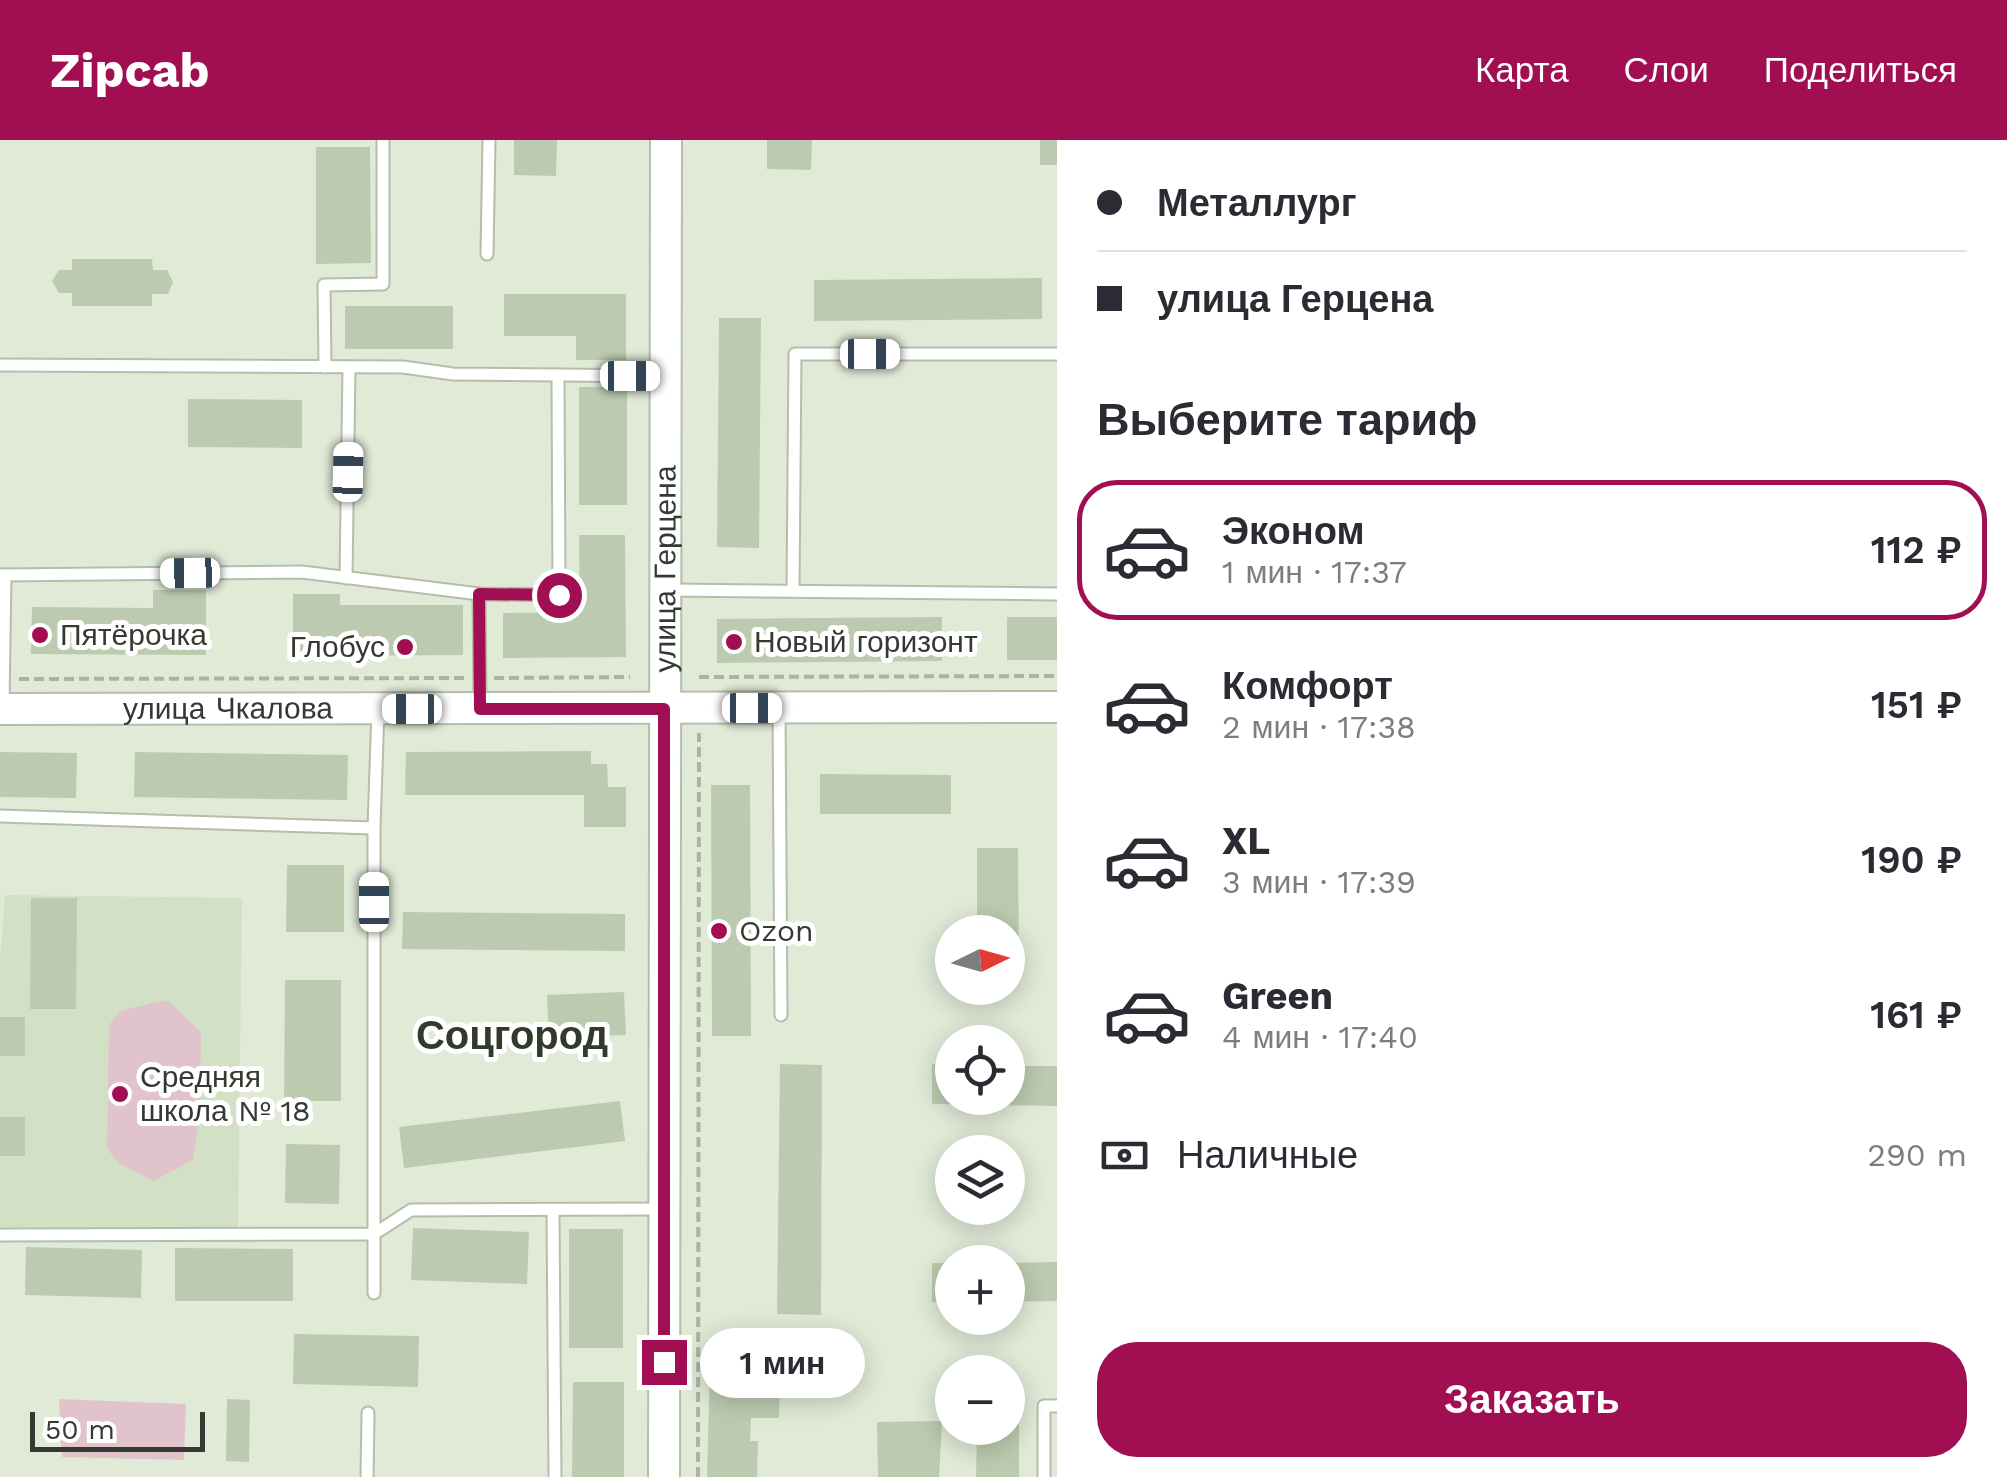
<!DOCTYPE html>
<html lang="ru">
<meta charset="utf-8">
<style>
:root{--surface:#fff;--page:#f7f7f7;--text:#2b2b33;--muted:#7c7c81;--line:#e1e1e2;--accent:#a10e52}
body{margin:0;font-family:"Work Sans",sans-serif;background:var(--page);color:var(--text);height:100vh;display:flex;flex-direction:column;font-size:38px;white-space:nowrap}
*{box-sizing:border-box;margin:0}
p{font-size:32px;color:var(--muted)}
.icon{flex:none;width:55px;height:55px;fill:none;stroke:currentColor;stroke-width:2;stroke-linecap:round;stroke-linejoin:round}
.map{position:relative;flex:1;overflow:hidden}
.panel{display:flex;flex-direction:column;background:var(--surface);width:950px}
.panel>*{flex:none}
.guide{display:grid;align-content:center;height:220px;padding:0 40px;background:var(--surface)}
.needle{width:65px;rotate:85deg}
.buttons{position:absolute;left:935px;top:775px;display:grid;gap:20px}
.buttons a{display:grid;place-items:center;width:90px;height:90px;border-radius:50%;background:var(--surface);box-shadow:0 5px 25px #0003;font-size:50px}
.scale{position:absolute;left:30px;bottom:25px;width:175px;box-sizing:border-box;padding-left:10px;border:5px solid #353932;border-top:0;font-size:28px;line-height:35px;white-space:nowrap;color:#353932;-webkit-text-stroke:8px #fff;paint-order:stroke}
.end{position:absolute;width:45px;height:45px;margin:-22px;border:12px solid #a10e52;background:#fff;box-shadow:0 0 0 5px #fff}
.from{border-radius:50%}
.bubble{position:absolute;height:70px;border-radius:35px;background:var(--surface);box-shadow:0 5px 25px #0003;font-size:32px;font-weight:600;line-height:70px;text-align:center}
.car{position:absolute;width:30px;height:60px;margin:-30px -15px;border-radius:12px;box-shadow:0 0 8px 2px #0007;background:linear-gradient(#fff 24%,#345 0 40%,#fff 0 76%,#345 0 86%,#fff 0)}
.guide b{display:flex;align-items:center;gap:35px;height:95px;font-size:38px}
.guide b+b{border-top:2px solid var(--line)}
.guide i{width:25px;height:25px;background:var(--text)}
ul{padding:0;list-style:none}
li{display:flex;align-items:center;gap:30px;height:140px;margin:0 20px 15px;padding:0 20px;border:5px solid transparent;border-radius:40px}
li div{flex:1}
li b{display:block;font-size:38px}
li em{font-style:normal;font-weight:600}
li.active{border-color:var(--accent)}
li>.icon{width:90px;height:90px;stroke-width:1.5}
h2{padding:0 40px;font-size:45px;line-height:120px}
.pay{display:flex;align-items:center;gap:25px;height:110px;padding:0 40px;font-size:38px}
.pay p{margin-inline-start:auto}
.button{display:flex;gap:20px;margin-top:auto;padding:20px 40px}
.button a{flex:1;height:115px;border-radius:40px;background:var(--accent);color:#fff;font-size:40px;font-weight:600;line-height:115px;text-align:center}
header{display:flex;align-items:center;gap:60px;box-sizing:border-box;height:140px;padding:0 50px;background:var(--accent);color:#fff}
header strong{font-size:48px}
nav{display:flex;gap:55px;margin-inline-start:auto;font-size:35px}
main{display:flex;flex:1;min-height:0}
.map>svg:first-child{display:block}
</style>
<header>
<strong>Zipcab</strong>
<nav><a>Карта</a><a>Слои</a><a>Поделиться</a></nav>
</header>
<main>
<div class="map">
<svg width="1057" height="1337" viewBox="0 0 1057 1337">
<rect width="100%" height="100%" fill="#e0ead7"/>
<path fill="#d2e0c6" d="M5,755L242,758L238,1089L0,1087V821Z"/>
<g fill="#e1c4cb">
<path d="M167,860L201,892L200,972L193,1020L153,1041L118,1023L107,1008L109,885L120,871Z"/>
<path d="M59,1259L186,1264L184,1320L62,1317Z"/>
</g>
<g fill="#bccbaf">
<path d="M514,0H557L556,36L514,35Z"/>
<path d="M767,0H812L811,30L767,29Z"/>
<rect x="1040" y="0" width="17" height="25"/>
<path d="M316,7H370L371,123L316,124Z"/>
<path d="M72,119H152L153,130H167L173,142L168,154H152V166H72V153H59L52,141L59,130H72Z"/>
<path d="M1042,138V179L814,181V140Z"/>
<path d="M504,154H626V220H576V196H504Z"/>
<rect x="345" y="166" width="108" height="43"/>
<path d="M719,178H761L759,408L717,407Z"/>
<rect x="579" y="247" width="48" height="118"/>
<path d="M188,259L302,260V308L188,307Z"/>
<path d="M579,395H625L626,517L503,518V473L580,472Z"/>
<path d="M153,450H206V515L31,514L32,467L153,468Z"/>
<path d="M293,454H340V465H463V515L293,516Z"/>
<path d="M942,477V521L717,523V479Z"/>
<rect x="1007" y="477" width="50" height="43"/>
<path d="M591,611V624H607L608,647H626V687H584V655H405L406,612Z"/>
<path d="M0,612L77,613L76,658L0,657Z"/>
<path d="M135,612L348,615L347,660L134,657Z"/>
<path d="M820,634L951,635V674H820Z"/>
<path d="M711,645H750L751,896H712Z"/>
<path d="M977,708H1018L1019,834H1008V792H977Z"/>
<path d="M287,725H344V792H286Z"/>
<path d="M31,758H77L76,869H30Z"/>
<path d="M403,772L625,774V811L402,809Z"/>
<path d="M285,840H341V961H284Z"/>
<path d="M624,852L626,895L549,898L547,855Z"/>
<rect x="0" y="877" width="25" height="39"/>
<path d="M780,924L822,925L821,1175L777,1174Z"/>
<path d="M932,924L952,925V958H1008V926H1057V966L932,964Z"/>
<path d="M620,961L625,1001L404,1028L399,987Z"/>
<rect x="0" y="977" width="25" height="39"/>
<path d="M286,1004L340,1005L339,1064L285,1063Z"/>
<path d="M413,1088L529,1092L527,1144L411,1140Z"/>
<rect x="569" y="1089" width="54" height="119"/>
<path d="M26,1107L142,1110L141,1158L25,1155Z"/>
<path d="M175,1108L293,1109V1161H175Z"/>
<path d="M1057,1122V1161L1008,1162V1123Z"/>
<rect x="932" y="1123" width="20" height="39"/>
<path d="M294,1194L419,1196L418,1247L293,1244Z"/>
<path d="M710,1225L780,1226L779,1278H751L750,1301H758L757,1337H707Z"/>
<path d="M1008,1237L1019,1238V1337H976L977,1288H1008Z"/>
<path d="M573,1242H624V1337H572Z"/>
<path d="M227,1259L250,1260L249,1322L226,1321Z"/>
<path d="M942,1281L939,1337H878L877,1282Z"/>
</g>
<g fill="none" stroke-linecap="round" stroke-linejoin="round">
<g stroke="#b4beab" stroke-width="15">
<g id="service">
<path d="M487,114L489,0"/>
<path d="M0,225L403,227L453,234L665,236"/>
<path d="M325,227L324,145L383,144V0"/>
<path d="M0,435L302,432L479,454L559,455L558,235"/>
<path d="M346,438L349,227"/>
<path d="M669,450L1057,454"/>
<path d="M793,451L795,214H1057"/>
<path d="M479,454L480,565"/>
<path d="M3,566L5,435"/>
<path d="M779,568L781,875"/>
<path d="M0,676L374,688L378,569"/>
<path d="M553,1070L555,1337"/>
<path d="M0,1095L374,1094L411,1070L664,1069"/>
<path d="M374,1153V688"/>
<path d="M367,1337L368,1273"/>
<path d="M1044,1337V1266H1057"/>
</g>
</g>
<g stroke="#b4beab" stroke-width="34">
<g id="tertiary">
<path id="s1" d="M0,569L1057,567"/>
<path id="s2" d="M664,1337L666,0"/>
</g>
</g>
<g stroke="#abb3a4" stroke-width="4" stroke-dasharray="10 5" stroke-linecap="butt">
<path d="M699,537L1057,536"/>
<path d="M494,538L630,537"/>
<path d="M19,539L465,538"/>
<path d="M698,1337L699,593"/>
</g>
<use href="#service" stroke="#fff" stroke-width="11"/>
<use href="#tertiary" stroke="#fff" stroke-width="30"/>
</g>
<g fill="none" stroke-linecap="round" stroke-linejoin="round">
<path stroke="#a10e52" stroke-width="12" d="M559,455L479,454L480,569H664V1222"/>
</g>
<g fill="#a10e52" stroke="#fff" stroke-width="4">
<circle cx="40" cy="495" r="10"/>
<circle cx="734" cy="502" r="10"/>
<circle cx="405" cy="507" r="10"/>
<circle cx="719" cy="791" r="10"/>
<circle cx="120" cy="954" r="10"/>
</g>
<g text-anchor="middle" stroke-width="10" stroke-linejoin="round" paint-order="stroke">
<g font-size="30" fill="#353932" stroke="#fff">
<text dy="10" stroke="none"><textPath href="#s2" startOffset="908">улица Герцена</textPath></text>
<text dy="10" stroke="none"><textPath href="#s1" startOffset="228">улица Чкалова</textPath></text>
</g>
<g font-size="30" fill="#353932" stroke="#fff" text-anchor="start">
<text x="60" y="505">Пятёрочка</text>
<text x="754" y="512">Новый горизонт</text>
<text x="385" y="517" text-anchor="end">Глобус</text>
<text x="739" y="801">Ozon</text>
<text x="140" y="947">Средняя<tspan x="140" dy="34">школа № 18</tspan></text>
</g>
<g font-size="40" font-weight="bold" fill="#323a2b" stroke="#fff">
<text x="512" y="909">Соцгород</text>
</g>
</g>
</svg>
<div class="buttons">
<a><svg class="needle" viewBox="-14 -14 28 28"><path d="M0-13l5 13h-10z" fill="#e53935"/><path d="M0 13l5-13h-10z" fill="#7c7c81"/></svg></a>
<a><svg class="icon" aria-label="locate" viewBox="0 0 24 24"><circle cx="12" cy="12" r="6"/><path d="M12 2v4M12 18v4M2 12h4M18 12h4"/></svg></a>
<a><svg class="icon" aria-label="layers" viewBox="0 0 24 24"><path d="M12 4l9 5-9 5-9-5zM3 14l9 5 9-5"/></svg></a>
<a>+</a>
<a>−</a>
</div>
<div class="scale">50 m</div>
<i class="end from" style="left:559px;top:455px"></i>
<i class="end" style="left:664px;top:1222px"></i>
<div class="bubble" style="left:700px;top:1188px;width:165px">1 мин</div>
<i class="car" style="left:870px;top:214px;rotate:90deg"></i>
<i class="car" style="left:630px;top:236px;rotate:90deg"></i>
<i class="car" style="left:348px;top:332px;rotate:1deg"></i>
<i class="car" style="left:190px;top:433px;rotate:269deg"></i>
<i class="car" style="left:752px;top:568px;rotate:90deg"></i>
<i class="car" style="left:412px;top:569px;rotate:270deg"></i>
<i class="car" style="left:374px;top:762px;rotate:0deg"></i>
</div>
<section class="panel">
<div class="guide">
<b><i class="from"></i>Металлург</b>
<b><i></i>улица Герцена</b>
</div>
<h2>Выберите тариф</h2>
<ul>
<li class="active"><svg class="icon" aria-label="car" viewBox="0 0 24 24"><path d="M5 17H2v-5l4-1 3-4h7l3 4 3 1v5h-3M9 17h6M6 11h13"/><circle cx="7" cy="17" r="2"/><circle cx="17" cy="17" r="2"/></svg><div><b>Эконом</b><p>1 мин · 17:37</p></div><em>112 ₽</em></li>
<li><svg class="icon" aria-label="car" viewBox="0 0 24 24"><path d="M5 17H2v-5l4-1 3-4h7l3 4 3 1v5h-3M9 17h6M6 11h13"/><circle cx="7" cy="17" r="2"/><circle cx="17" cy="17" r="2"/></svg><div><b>Комфорт</b><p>2 мин · 17:38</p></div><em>151 ₽</em></li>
<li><svg class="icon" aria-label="car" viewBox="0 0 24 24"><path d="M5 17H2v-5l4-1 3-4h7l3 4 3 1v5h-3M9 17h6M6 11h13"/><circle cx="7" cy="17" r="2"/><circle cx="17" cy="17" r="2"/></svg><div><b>XL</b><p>3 мин · 17:39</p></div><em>190 ₽</em></li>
<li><svg class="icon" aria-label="car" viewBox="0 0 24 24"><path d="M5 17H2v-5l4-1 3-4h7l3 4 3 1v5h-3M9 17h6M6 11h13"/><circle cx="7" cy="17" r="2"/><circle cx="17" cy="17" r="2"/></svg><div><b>Green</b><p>4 мин · 17:40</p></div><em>161 ₽</em></li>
</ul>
<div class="pay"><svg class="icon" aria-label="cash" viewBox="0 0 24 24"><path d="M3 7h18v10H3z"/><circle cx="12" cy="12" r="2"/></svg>Наличные<p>290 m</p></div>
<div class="button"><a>Заказать</a></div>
</section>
</main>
